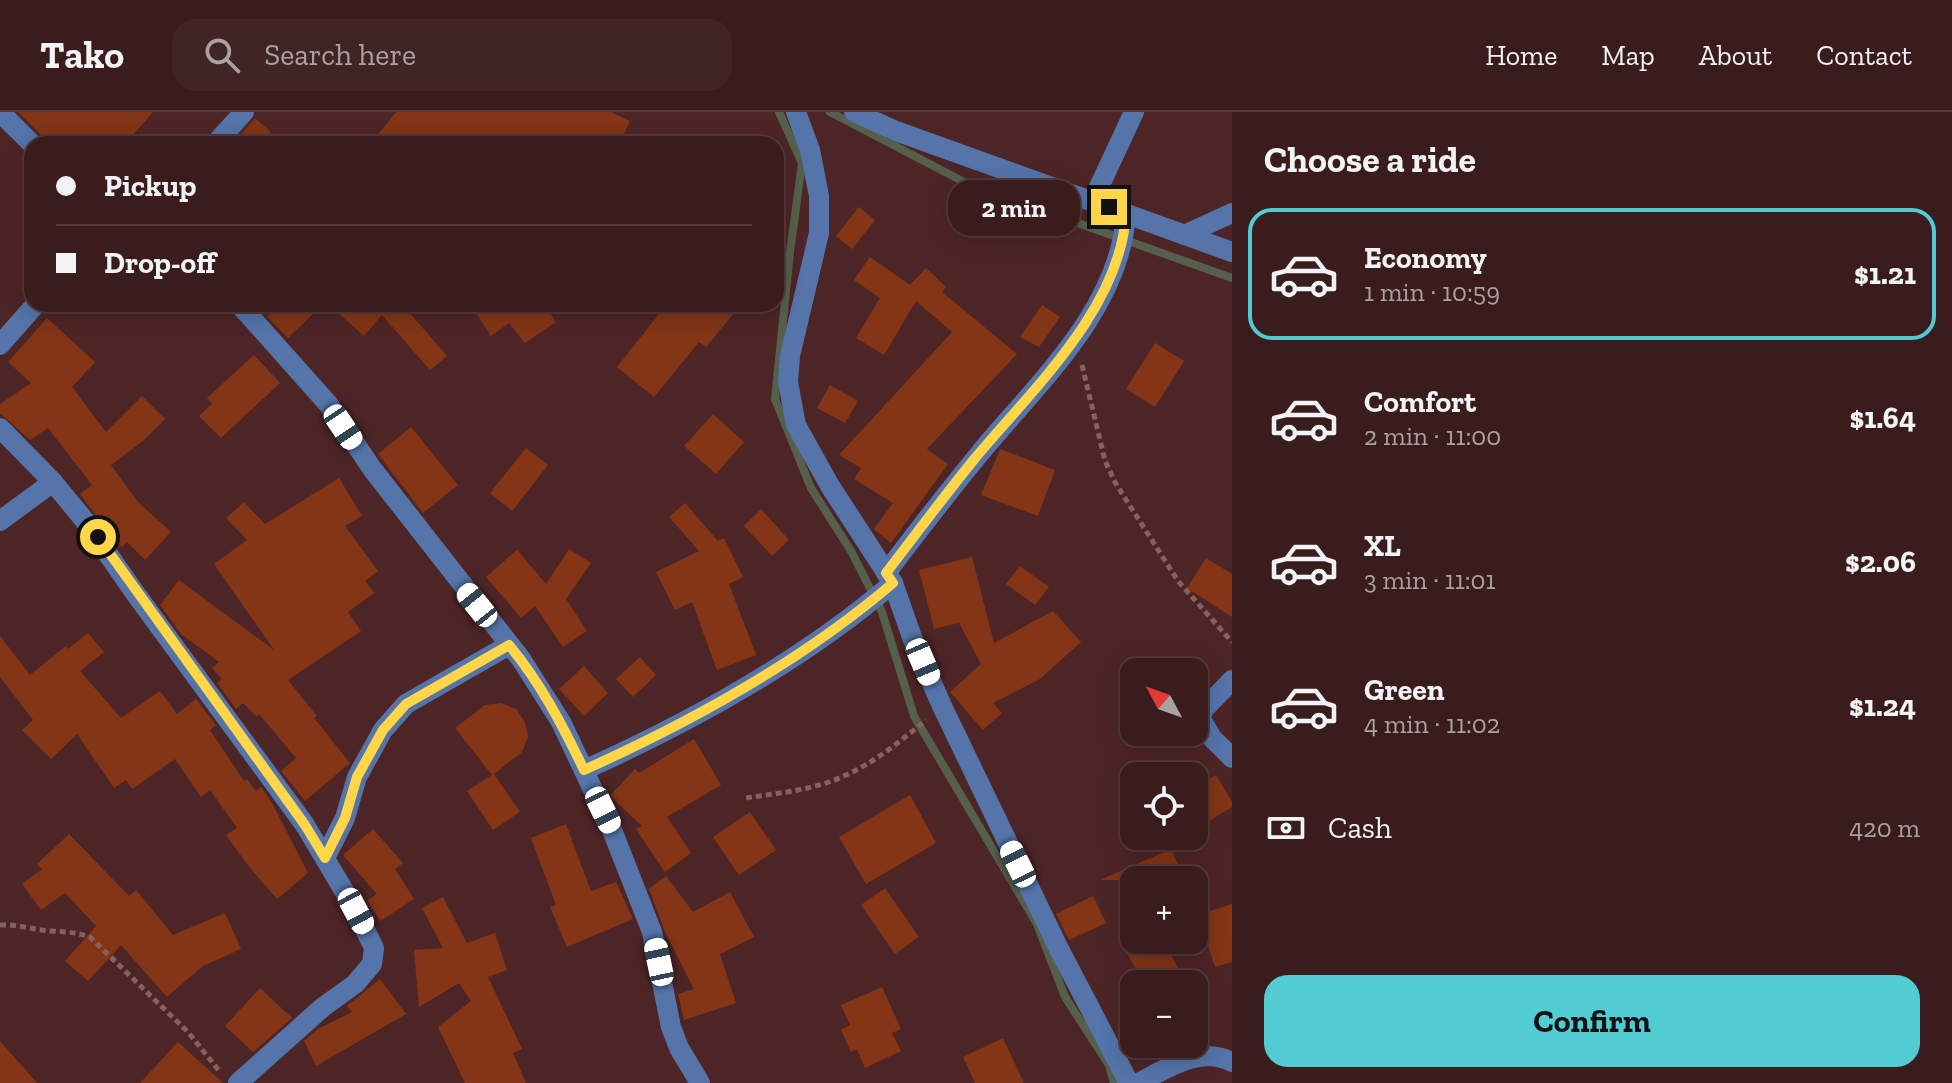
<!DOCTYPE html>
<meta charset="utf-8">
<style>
:root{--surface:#3a1c1c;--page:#412525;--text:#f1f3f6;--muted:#aba1a3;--line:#543a3b;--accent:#51ccd3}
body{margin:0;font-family:"Zilla Slab",serif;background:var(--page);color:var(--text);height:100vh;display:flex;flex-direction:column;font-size:30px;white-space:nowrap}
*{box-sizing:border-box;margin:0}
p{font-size:26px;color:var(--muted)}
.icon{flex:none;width:44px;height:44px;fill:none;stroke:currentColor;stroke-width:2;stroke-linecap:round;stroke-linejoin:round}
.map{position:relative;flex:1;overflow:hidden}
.drawer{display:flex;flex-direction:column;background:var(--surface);width:720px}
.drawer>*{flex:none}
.banner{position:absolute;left:24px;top:24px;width:760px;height:176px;border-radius:24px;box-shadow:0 4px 20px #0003,0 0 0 2px var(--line);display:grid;align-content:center;height:176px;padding:0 32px;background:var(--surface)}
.needle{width:52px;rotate:311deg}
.buttons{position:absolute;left:1120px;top:546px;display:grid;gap:16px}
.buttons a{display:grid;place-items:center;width:88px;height:88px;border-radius:16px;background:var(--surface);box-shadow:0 4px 20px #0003,0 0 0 2px var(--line);font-size:40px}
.end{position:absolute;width:36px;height:36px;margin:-18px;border:10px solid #ffd54a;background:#111;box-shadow:0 0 0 4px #111}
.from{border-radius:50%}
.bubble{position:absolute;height:56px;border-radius:24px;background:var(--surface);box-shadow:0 4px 20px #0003,0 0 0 2px var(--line);font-size:26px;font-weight:700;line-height:56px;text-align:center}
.car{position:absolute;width:24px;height:48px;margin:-24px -12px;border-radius:10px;box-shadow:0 0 6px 2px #0007;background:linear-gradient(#fff 24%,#345 0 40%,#fff 0 76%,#345 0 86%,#fff 0)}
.banner b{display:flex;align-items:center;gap:28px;height:76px;font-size:30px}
.banner b+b{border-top:2px solid var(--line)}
.banner i{width:20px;height:20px;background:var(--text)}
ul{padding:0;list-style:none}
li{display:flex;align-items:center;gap:24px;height:132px;margin:0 16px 12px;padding:0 16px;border:4px solid transparent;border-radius:24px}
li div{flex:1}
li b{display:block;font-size:30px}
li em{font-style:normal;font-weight:700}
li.active{border-color:var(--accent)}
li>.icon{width:72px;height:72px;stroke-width:1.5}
h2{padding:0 32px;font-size:36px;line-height:96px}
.pay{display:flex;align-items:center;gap:20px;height:88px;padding:0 32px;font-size:30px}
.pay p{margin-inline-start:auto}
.primary-button{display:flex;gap:16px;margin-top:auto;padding:16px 32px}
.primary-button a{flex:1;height:92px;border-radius:24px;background:var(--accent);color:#111;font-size:32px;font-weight:700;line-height:92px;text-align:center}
header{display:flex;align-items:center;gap:48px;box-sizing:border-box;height:112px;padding:0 40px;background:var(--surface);border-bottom:2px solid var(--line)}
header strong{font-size:38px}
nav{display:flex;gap:44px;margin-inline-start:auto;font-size:28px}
.search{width:560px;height:72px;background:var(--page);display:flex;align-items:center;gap:20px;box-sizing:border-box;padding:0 28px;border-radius:24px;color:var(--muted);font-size:30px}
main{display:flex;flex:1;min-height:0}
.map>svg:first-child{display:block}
</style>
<header>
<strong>Tako</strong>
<div class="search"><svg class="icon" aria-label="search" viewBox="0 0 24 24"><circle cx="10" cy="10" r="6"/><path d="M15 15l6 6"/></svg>Search here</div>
<nav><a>Home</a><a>Map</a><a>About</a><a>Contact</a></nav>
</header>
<main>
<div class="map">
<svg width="1232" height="971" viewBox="0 0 1232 971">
<rect width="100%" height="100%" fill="#4e2526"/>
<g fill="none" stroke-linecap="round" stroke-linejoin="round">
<g stroke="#55604c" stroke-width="8">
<path d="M779,0L802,51L790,140L775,287L811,376L851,439L882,500L914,604L1037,812L1065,885L1109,953L1114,971"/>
<path d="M830,0L968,72L1232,166"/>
</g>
</g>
<g fill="#833516">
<path d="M18,0H153L125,32H45L41,23Z"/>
<path d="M396,0H611L630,9L619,32H370Z"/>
<path d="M255,6L271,20L260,32H233Z"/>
<path d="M859,95L875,108L852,137L836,124Z"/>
<path d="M870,145L910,173L926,156L946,175L942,180L1017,242L927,337L948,352L891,431L874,417L893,391L854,367L861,356L839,343L952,220L916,189L884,243L856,226L880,186L854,168Z"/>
<path d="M278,192H323L288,226L267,204Z"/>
<path d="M328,192H402L447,244L430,258L382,203L364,224Z"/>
<path d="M470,192H544L556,210L525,231L509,211L491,224Z"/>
<path d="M667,192H720L733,202L706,235L699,230L654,285L617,255Z"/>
<path d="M1042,193L1060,205L1039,235L1020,225Z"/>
<path d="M47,206L95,250L72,275L106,320L142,284L165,307L144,328L111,353L138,390L171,420L145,448L127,430L122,435L112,425L80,382L92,373L48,316L30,328L0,301V292L31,271L8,250Z"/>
<path d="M1155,231L1184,249L1155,295L1126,277Z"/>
<path d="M254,243L280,271L221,326L199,304L212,292L207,286Z"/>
<path d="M830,273L858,289L845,311L817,296Z"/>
<path d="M713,302L744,330L716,362L684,334Z"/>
<path d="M411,315L458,373L423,401L378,342Z"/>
<path d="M526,336L548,353L512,399L490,381Z"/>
<path d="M1000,337L1055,358L1038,404L981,383Z"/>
<path d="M339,366L362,404L345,414L378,459L365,469L374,481L348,500L361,519L288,568L317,604L314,606L350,651L305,689L281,659L296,646L259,602L257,605L243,591L236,597L217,571L222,567L212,556L219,550L181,522L160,493L179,468L274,538L214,452L247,428L226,406L244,390L265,412Z"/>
<path d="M685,391L718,429L724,426L743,465L729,472L756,543L717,558L692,490L675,498L656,460L699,439L669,405Z"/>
<path d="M761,397L789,428L772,444L744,414Z"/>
<path d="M569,437L591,451L566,487L587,519L563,535L535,494L521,506L486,465L517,438L546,472Z"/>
<path d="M972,445L994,531L1053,499L1081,530L1040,567L993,591L1002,601L983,618L950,580L981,552L959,511L934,517L919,458Z"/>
<path d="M1206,446L1232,462V505L1187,476Z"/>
<path d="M1020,454L1049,475L1035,493L1006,472Z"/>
<path d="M88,521L104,540L80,559L121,606L160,579L177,602L196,587L216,613L210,618L244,669L247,667L256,679L261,675L271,689L308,761L277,787L250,756L226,723L237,716L210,678L201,685L175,647L132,677L126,668L114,676L77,622L51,647L22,618L33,608L0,565V524L30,563L66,534L68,537Z"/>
<path d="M640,545L656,563L633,585L616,567Z"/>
<path d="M584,554L608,581L584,604L559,577Z"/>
<path d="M501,591L516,597L525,610L528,625L522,640L494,662L520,700L493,718L467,679L492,663L455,616L485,593Z"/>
<path d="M694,627L721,673L667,705L691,741L665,760L636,717L642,714L610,684L635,657L639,661Z"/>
<path d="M1216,663L1232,690V695L1194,718V676Z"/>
<path d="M910,683L936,731L866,772L839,725Z"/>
<path d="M750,700L776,738L739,763L713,725Z"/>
<path d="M566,712L591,779L616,770L633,807L567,835L550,795L556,793L531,726Z"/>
<path d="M373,717L403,751L395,757L414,787L380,809L367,788L377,782L343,743Z"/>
<path d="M69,722L129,784L136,778L173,823L225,801L241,837L203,854L167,885L121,833L88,869L65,849L96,814L65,781L41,798L22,772L42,757L37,752Z"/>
<path d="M1171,737L1182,762L1169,768H1100Z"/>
<path d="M666,764L693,800L730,780L754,825L720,842L736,891L684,908L678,882L694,877L666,822L649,777Z"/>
<path d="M885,776L919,825L895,842L861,793Z"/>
<path d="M1093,784L1106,811L1069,828L1056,802Z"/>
<path d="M443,785L467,831L495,821L507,858L488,865L522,937L513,941L526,971H465L438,915L471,889L459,871L419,895L414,838L443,836L422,796Z"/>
<path d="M1232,792V850L1215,855L1198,803Z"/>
<path d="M1150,828H1163L1178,856L1149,872H1144L1127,841Z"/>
<path d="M380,867L406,902L316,954L304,929L318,917L352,900L347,894Z"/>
<path d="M882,875L901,917L892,921L901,939L865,956L857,937L851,940L841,918L850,913L841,893Z"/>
<path d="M260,876L292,906L253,940L225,914Z"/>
<path d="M1003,926L1024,971H975L963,945Z"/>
<path d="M0,929L37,971H0Z"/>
<path d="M178,930L223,971H140Z"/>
</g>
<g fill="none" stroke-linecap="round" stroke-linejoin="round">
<g stroke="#846162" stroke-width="5" stroke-dasharray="6 4" stroke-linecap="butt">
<path d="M1082,253L1105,349L1116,372L1178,469L1232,530"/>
<path d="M746,686C773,682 801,679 826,671C865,658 895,634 926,608"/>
<path d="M0,813C18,812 34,818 51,819C65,820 76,820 90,825L188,920L220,960"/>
</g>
<g stroke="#5474aa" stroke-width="20">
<path d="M0,0L32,32"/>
<path d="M796,0L810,38L819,84V121L790,244L788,270L796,313L830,374L893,471L913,528L942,594L1059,837L1129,971"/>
<path d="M854,0L896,19L1232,140"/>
<path d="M215,32L244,0"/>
<path d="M1093,88L1134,0"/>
<path d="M1184,123L1232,101"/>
<path d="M239,192L329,293L373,358L521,547L561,610L612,718L652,820L671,915L679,936L700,971"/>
<path d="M0,233L36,192"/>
<path d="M0,316L53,370L85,409L135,481L305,713L356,799L374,836L372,852L355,872L323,895L238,971"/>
<path d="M0,409L53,370"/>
<path d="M886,461C917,420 948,380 980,341C1038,271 1121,196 1126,101"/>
<path d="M1232,568L1203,598L1201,607L1212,626L1232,646"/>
<path d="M584,658C693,609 802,549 893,471"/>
<path d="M325,746L345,706L357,665L383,618L406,592L509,533"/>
<path d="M1138,971C1166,957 1201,933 1232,950"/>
</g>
</g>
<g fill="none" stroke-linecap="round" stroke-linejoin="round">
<path stroke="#ffd54a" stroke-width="10" d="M98,425L305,713L325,746L345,706L357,665L383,618L406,592L509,533C540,570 563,614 584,658C693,609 802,549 893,471L886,461C916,422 945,383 976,345C1034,276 1121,195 1126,101L1109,95"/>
</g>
</svg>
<div class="buttons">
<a><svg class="needle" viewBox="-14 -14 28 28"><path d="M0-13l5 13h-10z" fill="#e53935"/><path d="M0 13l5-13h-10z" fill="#aba1a3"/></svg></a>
<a><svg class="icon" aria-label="locate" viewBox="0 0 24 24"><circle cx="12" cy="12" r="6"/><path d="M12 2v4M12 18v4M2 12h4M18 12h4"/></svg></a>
<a>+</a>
<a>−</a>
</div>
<i class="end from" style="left:98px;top:425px"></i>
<i class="end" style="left:1109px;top:95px"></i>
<div class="bubble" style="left:948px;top:68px;width:132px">2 min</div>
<i class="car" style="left:343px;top:315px;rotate:146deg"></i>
<i class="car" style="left:477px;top:493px;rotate:321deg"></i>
<i class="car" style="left:923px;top:550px;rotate:157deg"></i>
<i class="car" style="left:603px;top:698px;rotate:154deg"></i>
<i class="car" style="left:1018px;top:752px;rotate:334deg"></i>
<i class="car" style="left:356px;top:799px;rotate:152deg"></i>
<i class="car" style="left:659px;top:850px;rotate:348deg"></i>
<div class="banner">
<b><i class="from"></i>Pickup</b>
<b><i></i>Drop-off</b>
</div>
</div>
<section class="drawer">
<h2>Choose a ride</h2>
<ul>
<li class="active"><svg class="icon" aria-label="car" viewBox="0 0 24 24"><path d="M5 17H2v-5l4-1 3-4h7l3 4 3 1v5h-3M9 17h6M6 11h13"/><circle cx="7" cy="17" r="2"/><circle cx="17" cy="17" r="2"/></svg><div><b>Economy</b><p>1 min · 10:59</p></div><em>$1.21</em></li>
<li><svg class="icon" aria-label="car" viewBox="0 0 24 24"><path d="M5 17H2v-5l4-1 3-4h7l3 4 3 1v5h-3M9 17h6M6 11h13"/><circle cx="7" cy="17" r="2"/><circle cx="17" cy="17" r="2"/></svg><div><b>Comfort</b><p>2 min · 11:00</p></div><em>$1.64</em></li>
<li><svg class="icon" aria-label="car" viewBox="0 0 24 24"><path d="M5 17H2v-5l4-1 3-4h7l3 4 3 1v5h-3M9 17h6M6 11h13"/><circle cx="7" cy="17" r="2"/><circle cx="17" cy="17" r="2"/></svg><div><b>XL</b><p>3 min · 11:01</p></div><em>$2.06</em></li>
<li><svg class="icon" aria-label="car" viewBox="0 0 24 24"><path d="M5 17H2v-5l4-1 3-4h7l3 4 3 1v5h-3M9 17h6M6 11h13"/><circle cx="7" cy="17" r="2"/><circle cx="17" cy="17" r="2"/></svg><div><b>Green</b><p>4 min · 11:02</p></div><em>$1.24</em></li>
</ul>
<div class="pay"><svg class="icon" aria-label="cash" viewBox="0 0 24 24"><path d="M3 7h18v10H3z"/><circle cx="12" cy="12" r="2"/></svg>Cash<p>420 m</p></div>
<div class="primary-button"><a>Confirm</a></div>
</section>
</main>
